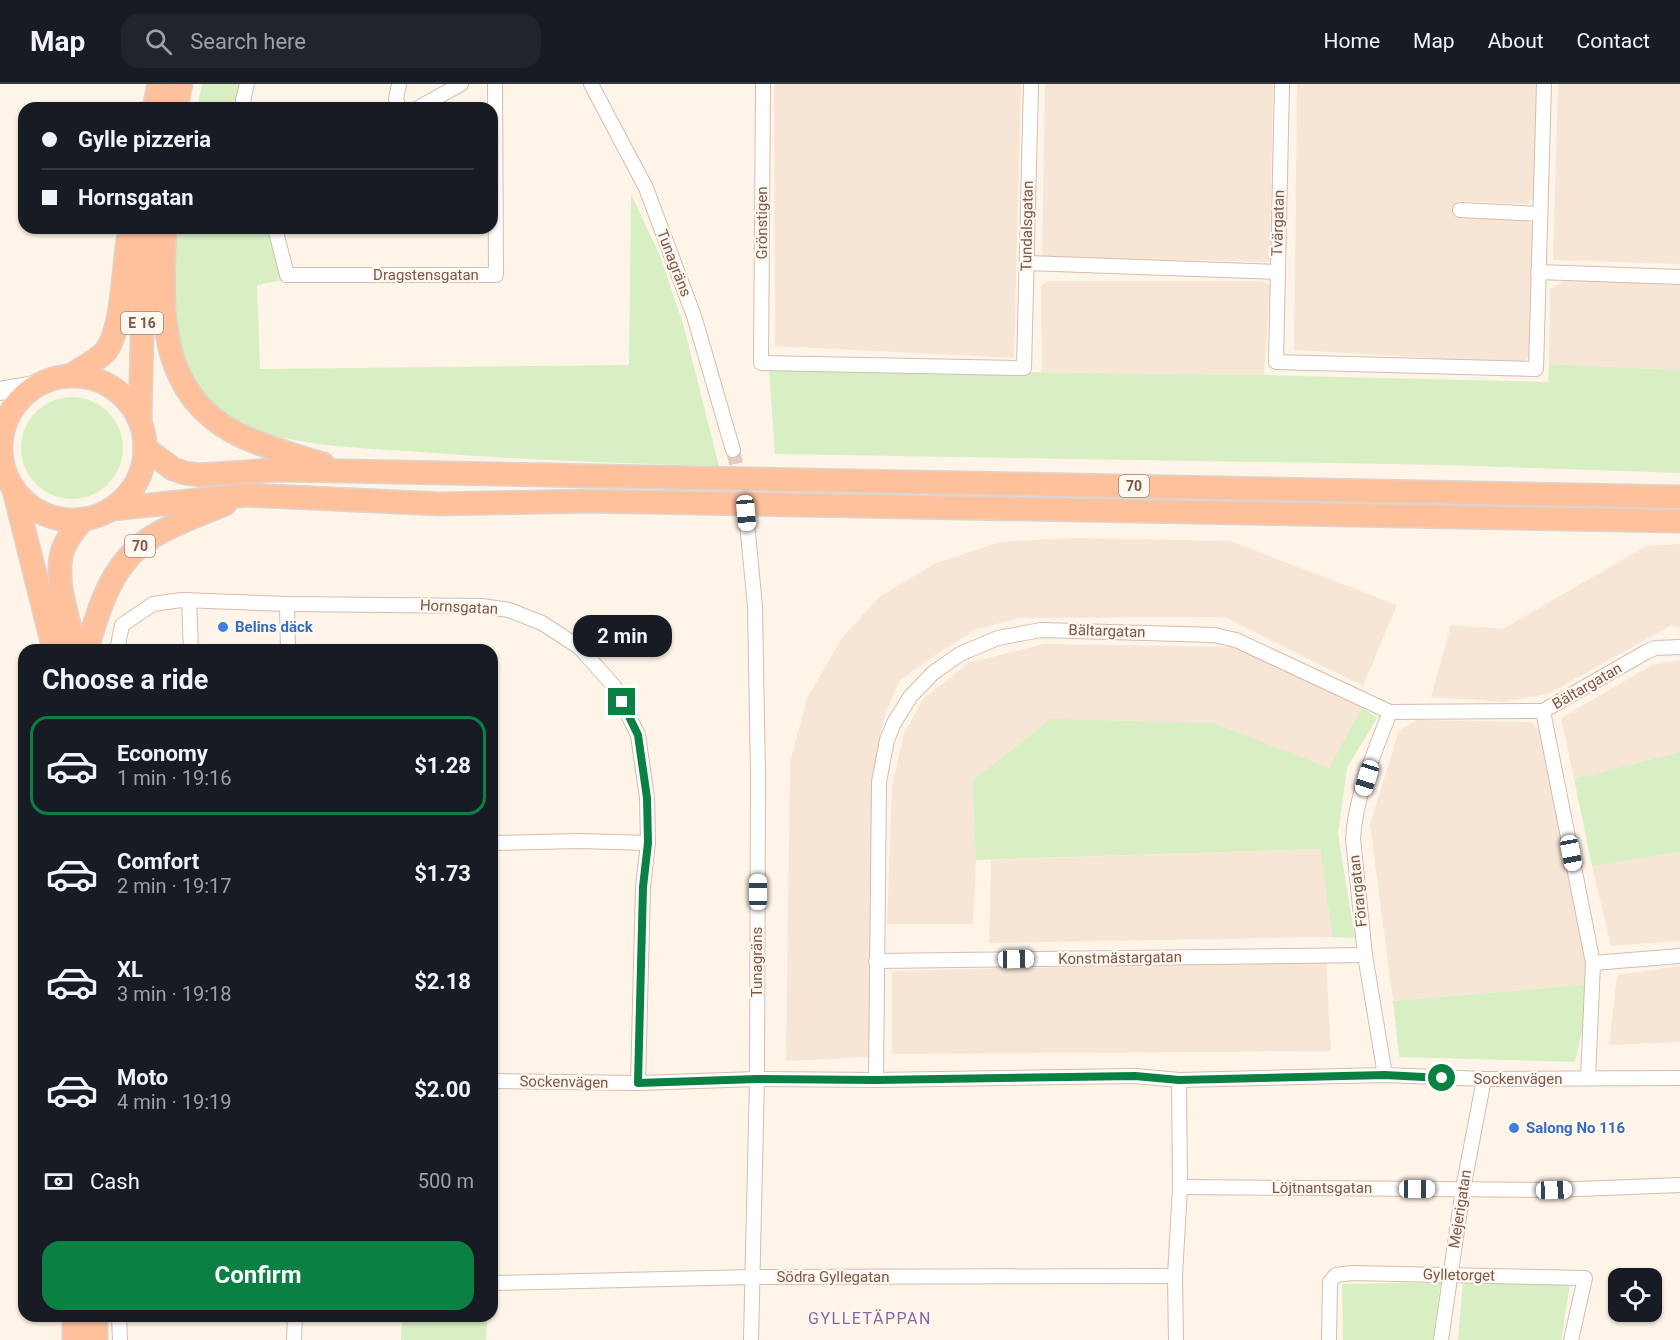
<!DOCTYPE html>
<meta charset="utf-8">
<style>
:root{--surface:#171b24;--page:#20242c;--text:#f1f3f6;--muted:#9ea1a6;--line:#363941;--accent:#0b8043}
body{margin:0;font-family:Roboto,sans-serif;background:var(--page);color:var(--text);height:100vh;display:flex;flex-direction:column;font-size:22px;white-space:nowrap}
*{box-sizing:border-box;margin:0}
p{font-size:20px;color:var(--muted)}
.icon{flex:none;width:33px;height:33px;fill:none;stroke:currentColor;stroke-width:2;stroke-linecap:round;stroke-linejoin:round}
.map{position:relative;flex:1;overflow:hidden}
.panel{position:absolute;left:18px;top:560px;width:480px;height:678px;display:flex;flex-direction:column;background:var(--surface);border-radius:18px;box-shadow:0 2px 4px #0004}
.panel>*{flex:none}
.guide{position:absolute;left:18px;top:18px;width:480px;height:132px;border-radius:18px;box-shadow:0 2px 4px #0004;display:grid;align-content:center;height:132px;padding:0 24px;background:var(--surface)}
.buttons{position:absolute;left:1608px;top:1184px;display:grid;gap:12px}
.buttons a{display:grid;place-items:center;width:54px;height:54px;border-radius:12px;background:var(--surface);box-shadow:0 2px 4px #0004;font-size:30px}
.end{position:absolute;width:27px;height:27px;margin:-14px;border:8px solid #0b8043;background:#fff;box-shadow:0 0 0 3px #fff}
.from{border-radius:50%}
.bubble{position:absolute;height:42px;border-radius:18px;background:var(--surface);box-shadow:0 2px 4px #0004;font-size:20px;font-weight:700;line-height:42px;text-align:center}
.car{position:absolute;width:18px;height:36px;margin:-18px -9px;border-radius:8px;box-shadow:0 0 4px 2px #0007;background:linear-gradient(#fff 24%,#345 0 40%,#fff 0 76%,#345 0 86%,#fff 0)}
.guide b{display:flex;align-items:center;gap:21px;height:57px;font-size:22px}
.guide b+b{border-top:2px solid var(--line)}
.guide i{width:15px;height:15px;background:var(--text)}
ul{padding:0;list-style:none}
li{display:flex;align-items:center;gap:18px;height:99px;margin:0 12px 9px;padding:0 12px;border:3px solid transparent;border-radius:18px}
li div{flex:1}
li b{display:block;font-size:22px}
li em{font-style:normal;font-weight:700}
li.current{border-color:var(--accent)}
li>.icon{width:54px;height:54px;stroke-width:1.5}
h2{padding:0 24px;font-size:27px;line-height:72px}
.pay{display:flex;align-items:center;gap:15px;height:66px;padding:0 24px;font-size:22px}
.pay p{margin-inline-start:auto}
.action{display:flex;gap:12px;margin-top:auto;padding:12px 24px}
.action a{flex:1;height:69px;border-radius:18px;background:var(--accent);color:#fff;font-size:24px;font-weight:700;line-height:69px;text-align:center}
header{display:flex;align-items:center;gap:36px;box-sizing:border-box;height:84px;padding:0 30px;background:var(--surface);border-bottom:2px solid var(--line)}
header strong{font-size:28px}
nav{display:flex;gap:33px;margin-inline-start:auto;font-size:21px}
.search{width:420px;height:54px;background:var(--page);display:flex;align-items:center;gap:15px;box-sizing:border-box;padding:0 21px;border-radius:18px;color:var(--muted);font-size:22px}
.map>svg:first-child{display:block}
</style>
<header>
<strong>Map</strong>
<div class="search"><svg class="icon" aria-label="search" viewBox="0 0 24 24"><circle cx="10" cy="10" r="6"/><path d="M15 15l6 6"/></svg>Search here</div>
<nav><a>Home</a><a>Map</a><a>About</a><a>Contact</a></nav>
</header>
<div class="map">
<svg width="1680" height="1256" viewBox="0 0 1680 1256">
<rect width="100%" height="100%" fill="#fff4e8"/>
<g fill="#f7e6d5">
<path d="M774,0H1021L1014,274L775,262Z"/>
<path d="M1045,0H1273L1270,178L1042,173Z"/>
<path d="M1297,0H1537L1535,112L1527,120L1457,117L1456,133L1525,134L1532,142L1535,267L1523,279L1294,266Z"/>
<path d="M1558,0H1680V180L1553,176Z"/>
<path d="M1048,197H1260L1270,201L1264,291L1042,288L1041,202Z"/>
<path d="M1565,197L1680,200V286L1549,280L1550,205Z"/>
<path d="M1073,454L1230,457L1397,521L1363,602L1224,533L1019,534L975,546L937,570L899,597L883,637L874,686L869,973L786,977L790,678L807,614L842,554L879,513L936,479L1000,458Z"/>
<path d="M1680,460V544L1672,541L1548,610L1503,618L1431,613L1451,541L1503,545L1646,462Z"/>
<path d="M1044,560L1236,563L1362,623L1329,685L1214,639L972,697L976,776L973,840H887L892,703L904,649L923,615L968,579Z"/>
<path d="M1680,576V668L1574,695L1561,634L1652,581Z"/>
<path d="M1417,636L1530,638L1539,645L1592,900L1393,917L1370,740L1399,647Z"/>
<path d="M1320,765L1332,853L989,859L991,776Z"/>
<path d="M1680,768V857L1611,862L1592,782Z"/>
<path d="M1326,877L1331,967L892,970V887Z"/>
<path d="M1680,882V958L1609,961L1617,891Z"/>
</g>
<g fill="#d8efc4">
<path d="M202,0H241L240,24H197Z"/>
<path d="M631,110L661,174L684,243L719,382C619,379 520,376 420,368C358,363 260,364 211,321C207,317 203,311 200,306C196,300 191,294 187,287C170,254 173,181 178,144H270L283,196L257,201L260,285L629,281Z"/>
<path d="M1549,280L1680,286V389L1446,381L775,370L769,285L1264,291L1548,298Z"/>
<circle cx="72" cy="364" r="51"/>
<path d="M1362,623L1377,634L1347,684L1338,750L1355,854L1332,853L1320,765L976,776L972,697L1051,635L1214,639L1329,684Z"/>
<path d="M1680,668V768L1592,782L1574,695Z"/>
<path d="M1592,900L1575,978L1399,973L1393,917Z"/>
<path d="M1441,1198L1433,1256H1343L1342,1200Z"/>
<path d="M1463,1198L1570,1201L1561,1256H1458Z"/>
<path d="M402,1232H487L486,1256H401Z"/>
</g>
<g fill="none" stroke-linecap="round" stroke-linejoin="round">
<path stroke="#decdc0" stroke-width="14" stroke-dasharray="14 7" stroke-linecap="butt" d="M733,366L746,426"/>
<g stroke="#d5bdaf" stroke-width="16">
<g id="minor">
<path d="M591,0L646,104L694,232L733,366"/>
<path d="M763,0L761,279L1024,284L1031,0"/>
<path d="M1282,0L1276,278L1536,285L1544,0"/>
<path d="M245,24L243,16L247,0"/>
<path d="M399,24L396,15L399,0"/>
<path d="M418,24L461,0"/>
<path d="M1460,126L1539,130"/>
<path d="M275,144L287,191H496L495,0"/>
<path d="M1027,179L1277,188"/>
<path d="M1538,188L1680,193"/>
<path d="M746,429L755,522L758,691L757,995L751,1256"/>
<path d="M189,516L191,566"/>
<path d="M287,520L288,566"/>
<path d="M117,566L122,541L153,520L181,516L287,520L482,522L509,526L542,539L579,563L614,602L638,651L647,714L648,759L643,803L638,999"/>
<path d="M1543,627L1593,879L1588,994"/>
<path d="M492,759L580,757L648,759"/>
<path d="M876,877L1365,871"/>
<path d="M1593,879L1680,872"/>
<path d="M1385,991L1365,871L1353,755C1355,714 1375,666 1390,628"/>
<path d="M876,996L879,698L887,656L894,639L910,613L933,589L960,570L998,554L1041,546L1214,551L1236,556L1390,628L1543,627L1646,568L1655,564L1680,563"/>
<path d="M492,997L638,999L757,995L876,996L1135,992L1179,996L1385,991L1484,995L1680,994"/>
<path d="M1180,1103L1554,1106L1680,1101"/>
<path d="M492,1199L751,1193L1175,1192"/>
<path d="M119,1232L120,1256"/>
<path d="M294,1256L295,1232"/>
<path d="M1176,1256L1175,1192L1180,1103L1179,996"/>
<path d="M1329,1256L1330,1198L1336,1191L1352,1189L1585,1194L1571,1256"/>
<path d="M1441,1256L1463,1105L1484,995"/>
</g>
</g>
<g stroke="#d5bdaf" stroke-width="20">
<g id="tertiary">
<path d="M0,307L39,300"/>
<path d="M0,382L4,385"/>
</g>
</g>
<g stroke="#ddd3cf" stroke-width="25">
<g id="trunk">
<path d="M154,24L159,0"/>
<path d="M176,24L181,0"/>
<path d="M165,144C162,222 155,308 237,350C264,363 294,371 323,380"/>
<path d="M70,292C82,284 95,278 105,268C124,246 123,175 130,144"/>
<circle cx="73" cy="364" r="72"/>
<path d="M140,336L143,211L151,144"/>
<path d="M145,364L173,385L185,389L199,391L274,386L344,387L1680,413"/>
<path d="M14,406L54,566"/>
<path d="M112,425L246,411L441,420L588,417L1680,437"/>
<path d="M76,566C69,537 52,491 64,463C68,453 76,444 83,435"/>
<path d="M87,566C99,521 114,474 157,450C179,438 203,429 225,420"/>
<path d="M74,1232V1256"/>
<path d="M96,1232V1256"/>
</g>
</g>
<use href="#minor" stroke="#fff" stroke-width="14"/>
<use href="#tertiary" stroke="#fff" stroke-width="18"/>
<use href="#trunk" stroke="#ffc19c" stroke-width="22"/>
</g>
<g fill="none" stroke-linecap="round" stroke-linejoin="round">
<path stroke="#0b8043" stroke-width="8" d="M622,618L638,651L647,714L648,759L643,803L638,999L757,995L876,996L1135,992L1179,996L1385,991L1442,994"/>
</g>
<g fill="#3f7fe0" stroke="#fff8f1" stroke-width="2">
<circle cx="223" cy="543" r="6"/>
<circle cx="1514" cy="1044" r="6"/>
</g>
<g text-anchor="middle" stroke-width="4.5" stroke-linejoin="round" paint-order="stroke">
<g fill="#fff8f1" stroke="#a4877b" stroke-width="1.5">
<rect x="121" y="228" width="42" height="22" rx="4.5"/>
<rect x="1119" y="391" width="30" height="22" rx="4.5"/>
<rect x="125" y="451" width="30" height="22" rx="4.5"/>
</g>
<g font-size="14" font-weight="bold" fill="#7d5748">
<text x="142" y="244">E 16</text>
<text x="1134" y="407">70</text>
<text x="140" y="467">70</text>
</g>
<g font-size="15" fill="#7d5748" stroke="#fff8f1">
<text transform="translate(762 139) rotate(-90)" y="5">Grönstigen</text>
<text transform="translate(1278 139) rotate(-88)" y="5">Tvärgatan</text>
<text transform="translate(1027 142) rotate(-89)" y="5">Tundalsgatan</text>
<text transform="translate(674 179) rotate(69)" y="5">Tunagräns</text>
<text x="426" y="196">Dragstensgatan</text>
<text transform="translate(459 523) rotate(3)" y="5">Hornsgatan</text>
<text transform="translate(1107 547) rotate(2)" y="5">Bältargatan</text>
<text transform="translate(1587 602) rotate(-30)" y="5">Bältargatan</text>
<text transform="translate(1358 807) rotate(-96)" y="5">Förargatan</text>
<text transform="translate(1120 874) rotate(-1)" y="5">Konstmästargatan</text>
<text transform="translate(757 878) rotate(-90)" y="5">Tunagräns</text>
<text x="1518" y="1000">Sockenvägen</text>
<text transform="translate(564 998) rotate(1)" y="5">Sockenvägen</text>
<text x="1322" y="1109">Löjtnantsgatan</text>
<text transform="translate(1460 1125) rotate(-81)" y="5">Mejerigatan</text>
<text transform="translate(1459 1191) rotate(1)" y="5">Gylletorget</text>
<text x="833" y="1198">Södra Gyllegatan</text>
</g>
<g font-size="15" font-weight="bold" fill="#366cbe" stroke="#fff8f1" text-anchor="start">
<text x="235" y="548">Belins däck</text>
<text x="1526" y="1049">Salong No 116</text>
</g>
<g font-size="16" letter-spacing="1.5" fill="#8864a0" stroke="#fff8f1">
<text x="870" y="1240">GYLLETÄPPAN</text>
</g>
</g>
</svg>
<div class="buttons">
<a><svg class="icon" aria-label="locate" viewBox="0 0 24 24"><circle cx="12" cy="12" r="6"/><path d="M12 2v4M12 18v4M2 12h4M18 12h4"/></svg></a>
</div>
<i class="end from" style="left:1442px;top:994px"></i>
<i class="end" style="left:622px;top:618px"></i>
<div class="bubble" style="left:573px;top:531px;width:99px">2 min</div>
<i class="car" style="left:746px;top:429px;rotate:175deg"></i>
<i class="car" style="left:1367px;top:694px;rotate:197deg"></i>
<i class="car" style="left:1571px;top:769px;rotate:169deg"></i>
<i class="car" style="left:758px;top:808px;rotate:0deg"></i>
<i class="car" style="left:1016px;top:875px;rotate:89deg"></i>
<i class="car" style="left:1417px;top:1105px;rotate:90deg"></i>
<i class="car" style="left:1554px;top:1106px;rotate:88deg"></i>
<div class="guide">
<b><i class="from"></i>Gylle pizzeria</b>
<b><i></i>Hornsgatan</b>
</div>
<section class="panel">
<h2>Choose a ride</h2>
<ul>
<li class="current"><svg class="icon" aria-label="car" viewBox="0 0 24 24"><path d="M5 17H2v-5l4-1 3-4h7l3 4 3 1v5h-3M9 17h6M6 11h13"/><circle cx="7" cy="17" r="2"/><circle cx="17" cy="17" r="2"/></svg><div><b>Economy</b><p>1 min · 19:16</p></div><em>$1.28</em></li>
<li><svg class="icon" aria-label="car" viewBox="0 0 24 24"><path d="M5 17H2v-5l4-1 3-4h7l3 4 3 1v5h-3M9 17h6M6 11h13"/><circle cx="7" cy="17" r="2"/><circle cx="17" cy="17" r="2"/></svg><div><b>Comfort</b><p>2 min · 19:17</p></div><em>$1.73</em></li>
<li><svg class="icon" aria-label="car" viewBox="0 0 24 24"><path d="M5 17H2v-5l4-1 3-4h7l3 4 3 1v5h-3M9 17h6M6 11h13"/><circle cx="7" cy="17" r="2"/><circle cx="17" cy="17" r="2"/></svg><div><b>XL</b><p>3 min · 19:18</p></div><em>$2.18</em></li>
<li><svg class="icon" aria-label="car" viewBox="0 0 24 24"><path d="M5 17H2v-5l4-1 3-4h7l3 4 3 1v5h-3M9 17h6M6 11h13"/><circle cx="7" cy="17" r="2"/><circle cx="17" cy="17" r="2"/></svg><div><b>Moto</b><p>4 min · 19:19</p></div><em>$2.00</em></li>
</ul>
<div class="pay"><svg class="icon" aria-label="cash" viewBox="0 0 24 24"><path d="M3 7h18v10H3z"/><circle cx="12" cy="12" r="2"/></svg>Cash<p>500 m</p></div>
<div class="action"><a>Confirm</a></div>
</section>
</div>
